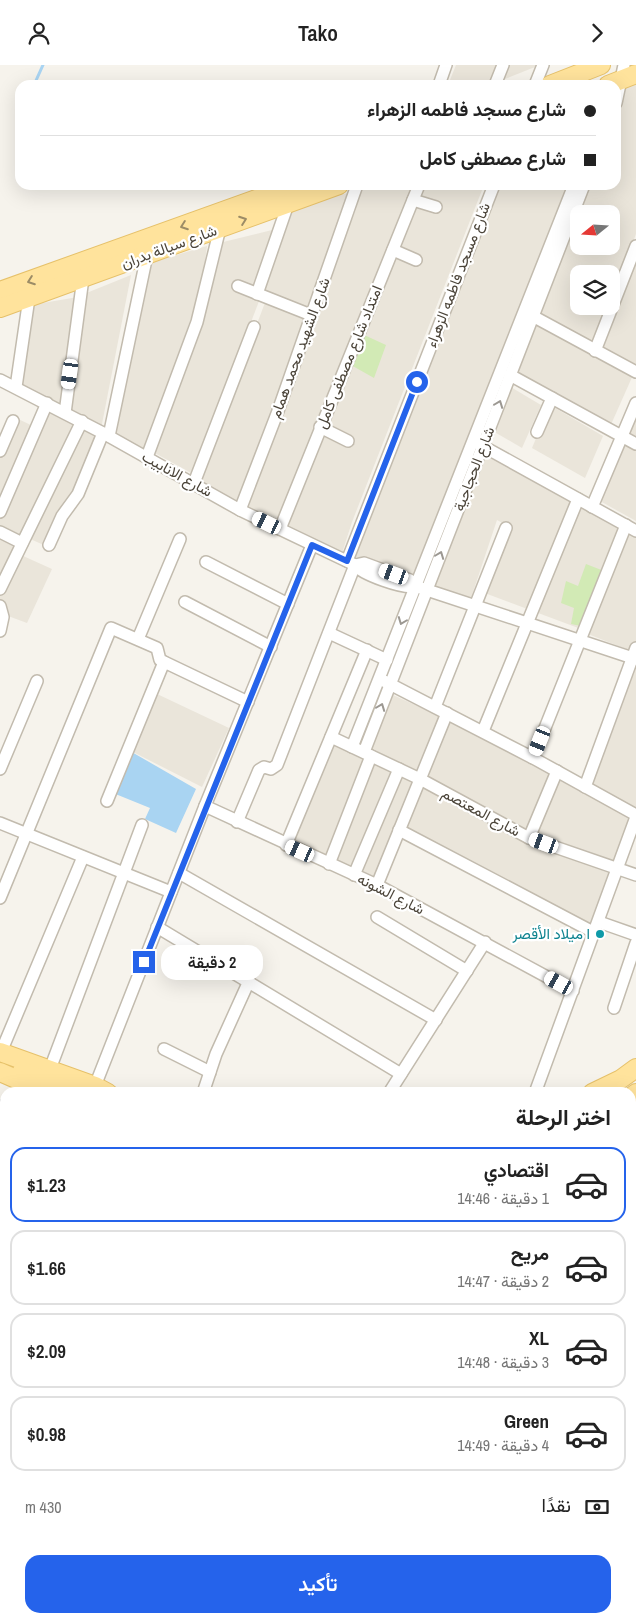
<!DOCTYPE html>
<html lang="ar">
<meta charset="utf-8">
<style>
:root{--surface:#fff;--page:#f6f6f6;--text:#222;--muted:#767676;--line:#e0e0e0;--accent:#2563eb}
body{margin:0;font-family:"Archivo Narrow",Vazirmatn,sans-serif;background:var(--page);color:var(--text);direction:rtl;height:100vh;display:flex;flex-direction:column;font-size:19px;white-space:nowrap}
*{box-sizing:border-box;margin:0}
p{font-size:16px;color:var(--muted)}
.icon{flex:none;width:28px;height:28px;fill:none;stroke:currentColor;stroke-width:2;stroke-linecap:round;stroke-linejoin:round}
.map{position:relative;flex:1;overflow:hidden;direction:ltr}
.details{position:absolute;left:0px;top:1022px;width:636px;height:536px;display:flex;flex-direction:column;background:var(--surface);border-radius:15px 15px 0 0;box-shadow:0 5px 20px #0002;direction:rtl}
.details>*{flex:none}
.banner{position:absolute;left:15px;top:15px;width:606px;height:110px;border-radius:15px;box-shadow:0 5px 20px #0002;direction:rtl;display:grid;align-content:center;height:110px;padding:0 25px;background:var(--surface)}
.needle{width:32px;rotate:252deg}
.tools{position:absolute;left:570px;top:140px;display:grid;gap:10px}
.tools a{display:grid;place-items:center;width:50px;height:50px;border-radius:10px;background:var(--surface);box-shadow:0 5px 20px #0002;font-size:25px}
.end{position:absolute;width:22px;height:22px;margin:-11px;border:6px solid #2563eb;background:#fff;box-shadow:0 0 0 2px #fff}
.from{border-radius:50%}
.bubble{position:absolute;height:35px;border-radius:15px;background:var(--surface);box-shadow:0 5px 20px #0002;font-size:16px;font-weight:600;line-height:35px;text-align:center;direction:rtl}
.car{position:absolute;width:15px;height:30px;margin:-15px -8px;border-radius:6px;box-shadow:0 0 4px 1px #0007;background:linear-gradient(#fff 24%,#345 0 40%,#fff 0 76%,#345 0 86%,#fff 0)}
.banner b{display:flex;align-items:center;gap:18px;height:48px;font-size:19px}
.banner b+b{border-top:1px solid var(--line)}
.banner i{width:12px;height:12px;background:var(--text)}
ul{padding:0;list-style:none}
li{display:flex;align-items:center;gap:15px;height:75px;margin:0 10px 8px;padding:0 15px;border:2px solid var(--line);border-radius:15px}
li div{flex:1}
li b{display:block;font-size:19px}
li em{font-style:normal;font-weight:600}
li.current{border-color:var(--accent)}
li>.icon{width:45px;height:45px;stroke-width:1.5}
h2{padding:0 25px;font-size:22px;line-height:60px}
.pay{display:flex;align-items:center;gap:12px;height:55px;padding:0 25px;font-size:19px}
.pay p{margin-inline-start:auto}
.button{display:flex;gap:10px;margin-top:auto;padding:10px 25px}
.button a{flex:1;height:58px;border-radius:15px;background:var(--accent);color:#fff;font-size:20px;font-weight:600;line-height:58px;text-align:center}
header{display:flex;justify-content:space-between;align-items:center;height:65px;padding:0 25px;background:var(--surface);font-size:22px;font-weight:600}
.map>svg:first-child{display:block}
</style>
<header><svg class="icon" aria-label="forward" viewBox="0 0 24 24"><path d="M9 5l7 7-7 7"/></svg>Tako<svg class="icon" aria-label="person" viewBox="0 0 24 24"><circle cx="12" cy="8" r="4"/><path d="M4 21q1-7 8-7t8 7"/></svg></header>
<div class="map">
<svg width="636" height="1558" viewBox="0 0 636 1558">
<rect width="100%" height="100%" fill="#f6f3ec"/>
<g fill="#eae5da" fill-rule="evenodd">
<path d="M456,0H540L490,20H448Z"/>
<path d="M636,15V169L611,235V209H579V241H609L594,281L537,248L587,120H616V46L627,18ZM579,149H611V181H579Z"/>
<path d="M360,120H416L279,461L246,443L306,275L356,144Z"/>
<path d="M422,120H484L352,457L343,485L344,489L285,463Z"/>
<path d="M495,120H569L414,511L350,490Z"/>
<path d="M352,127L338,168L238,437L198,415L266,235L264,227L284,170L291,142Z"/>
<path d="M276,164L261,231L193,409L153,387L219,178Z"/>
<path d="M207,181L202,220L146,386L113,368L149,198Z"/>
<path d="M636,186V304L598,283Z"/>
<path d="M131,210L101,364L68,347L84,229Z"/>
<path d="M78,232L60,340L20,319L31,240Z"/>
<path d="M534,258L633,310L609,364L515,308Z"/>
<path d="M509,321L541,340L522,383L491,365Z"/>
<path d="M43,340L98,370L74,430L46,481L28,473L21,490L52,504L27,558L0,548V390L16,353L33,361Z"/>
<path d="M550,340L603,371L585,413L532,383Z"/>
<path d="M636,347V456L600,436Z"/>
<path d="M485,387L621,465L581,564L482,527L508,461L497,455L471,533L432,520Z"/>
<path d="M626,465L636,470V588L588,569Z"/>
<path d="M634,600L636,601V748L594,863L402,763L450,652L588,719Z"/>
<path d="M155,628L229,663L202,722L131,686Z"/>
<path d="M393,630L444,653L419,707L368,684Z"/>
<path d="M332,676L370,692L327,795L289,780Z"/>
<path d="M373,696L396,706L354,808L331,798Z"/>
<path d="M400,707L419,715L375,817L357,809Z"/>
<path d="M636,1213V1298L631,1293V1214Z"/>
<path d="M0,1343L5,1346V1407L0,1419Z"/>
<path d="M0,1509L5,1512V1554H14L13,1558H0Z"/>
<path d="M73,1554H139L137,1558H72Z"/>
<path d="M154,1554H219L217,1558H152Z"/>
</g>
<g fill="#d2eab5">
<path d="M362,269L386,280L374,313L351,300Z"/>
<path d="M586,499L604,506L581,561L571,559L574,543L561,538L566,516L578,521Z"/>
</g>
<path fill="#a9d4f2" d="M130,686L196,724L176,768L145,754L150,743L113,728Z"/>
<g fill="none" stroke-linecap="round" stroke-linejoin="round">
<g stroke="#a9d4f2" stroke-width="3">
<path d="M34,20L43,0"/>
<path d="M192,120L202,123"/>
</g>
<g stroke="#c2bbae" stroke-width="14">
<g id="street">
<path d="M439,20L446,0"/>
<path d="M495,20L503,0"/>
<path d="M535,20L543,0"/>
<path d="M616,38L624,0"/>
<path d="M413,135L436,142"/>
<path d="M393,185L416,195"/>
<path d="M238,221L311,250"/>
<path d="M257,229L288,139"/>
<path d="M527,248L636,307"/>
<path d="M595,286L636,181"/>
<path d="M510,310L636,379"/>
<path d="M0,315L103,368L240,445L355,500C361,509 405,525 415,521"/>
<path d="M16,322L29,233"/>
<path d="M65,348L83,213"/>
<path d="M320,362L348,376"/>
<path d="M537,367L552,333"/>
<path d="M109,371L147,190"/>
<path d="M477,378L636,466"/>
<path d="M0,386L13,356"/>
<path d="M147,392L197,257L220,163"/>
<path d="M194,418L254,262"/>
<path d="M592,442L636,338"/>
<path d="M240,445L278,346L357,120"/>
<path d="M0,447L47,338"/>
<path d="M280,464L419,120"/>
<path d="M0,467L22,478"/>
<path d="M49,480L62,451L78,429L103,368"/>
<path d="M347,496L494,120"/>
<path d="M206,497L288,539"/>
<path d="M355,500L364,498L410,515L415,521L427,525L636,594"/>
<path d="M0,524L82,356"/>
<path d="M185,537L271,582"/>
<path d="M0,541L3,552L0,566"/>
<path d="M329,568L387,595"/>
<path d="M138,574L180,474"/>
<path d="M384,616L533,693L636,750"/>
<path d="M435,642L506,463"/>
<path d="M483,666L578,434"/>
<path d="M331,672L420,714L529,773L636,810"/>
<path d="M352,682L574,120"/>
<path d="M364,687L584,120"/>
<path d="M533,693L626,460"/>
<path d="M0,704L37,616"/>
<path d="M585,722L636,583"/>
<path d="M107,736L164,597"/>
<path d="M205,741L377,820L573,926"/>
<path d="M237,757L259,705L264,702L271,704L277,700L355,500"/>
<path d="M0,758L171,827"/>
<path d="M399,765L595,868"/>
<path d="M529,773L557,706"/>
<path d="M286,780L367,585"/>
<path d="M329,799L371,691"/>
<path d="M179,808L436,955"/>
<path d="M354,810L399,704"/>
<path d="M377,820L447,648"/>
<path d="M0,833L111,563L157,583L160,595L248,637"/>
<path d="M377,852L467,906"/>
<path d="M599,857L636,870"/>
<path d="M157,862L401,1009"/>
<path d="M614,943L636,878"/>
<path d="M164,984L210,1007"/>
<path d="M1,987L83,792"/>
<path d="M50,1004L142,760"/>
<path d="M95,1021L205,741L312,480"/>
<path d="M203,1028L216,989L249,916"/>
<path d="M389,1028L485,877"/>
<path d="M535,1028L636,752"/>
<path d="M0,1148L5,1151"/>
<path d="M0,1176L5,1179"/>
<path d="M631,1208H636"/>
<path d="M0,1290L5,1280"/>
<path d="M0,1336L5,1339"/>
<path d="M631,1383L636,1387"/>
<path d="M0,1440L5,1427"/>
<path d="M631,1462L636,1454"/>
<path d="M0,1464L5,1466"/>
<path d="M0,1503L5,1506"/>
<path d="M631,1521L636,1525"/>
<path d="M319,1554L327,1558"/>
<path d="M484,1554L492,1558"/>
<path d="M606,1554L607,1558"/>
<path d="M20,1558L22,1554"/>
<path d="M67,1558L68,1554"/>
<path d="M147,1558L148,1554"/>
<path d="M224,1558L225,1554"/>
<path d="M294,1558L296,1554"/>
<path d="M355,1558L357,1554"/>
<path d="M558,1558L560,1554"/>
</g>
</g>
<g stroke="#d6c79b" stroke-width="18">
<g id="secondary">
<path d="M0,1056L5,1058"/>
<path d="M631,1300L636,1304"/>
<path d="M631,1326L636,1331"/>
<path d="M428,1558L429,1554"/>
</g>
</g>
<g stroke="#e6c16a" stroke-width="20">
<g id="primary">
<path d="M550,20L601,0"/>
<path d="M608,20L636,9"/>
<path d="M0,226L295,120"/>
<path d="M0,243L339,120"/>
<path d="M0,987L95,1021L108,1028"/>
<path d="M22,1006L76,1028"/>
<path d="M0,1007L32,1021"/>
<path d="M592,1028L621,1014L636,1003"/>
<path d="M631,1032L636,1028"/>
</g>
</g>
<use href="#street" stroke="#fff" stroke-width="11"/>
<use href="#secondary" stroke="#fff3cd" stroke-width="15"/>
<use href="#primary" stroke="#ffe39c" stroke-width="18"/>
<g stroke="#9a9a9a" stroke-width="3" stroke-dasharray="6 6" stroke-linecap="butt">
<path d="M0,1035L5,1038"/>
<path d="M631,1085L636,1083"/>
<path d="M631,1104L636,1102"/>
<path d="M631,1117H636"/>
<path d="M631,1129H636"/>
<path d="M631,1140H636"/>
</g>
</g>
<defs><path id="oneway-chevron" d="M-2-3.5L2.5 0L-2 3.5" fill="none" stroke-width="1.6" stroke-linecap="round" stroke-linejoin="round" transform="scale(1.25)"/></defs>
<g stroke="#9c8c66">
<use href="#oneway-chevron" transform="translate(243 155) rotate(-20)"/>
<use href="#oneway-chevron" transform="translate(184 161) rotate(160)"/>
<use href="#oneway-chevron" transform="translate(31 216) rotate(160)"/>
</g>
<g stroke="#9c9892">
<use href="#oneway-chevron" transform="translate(499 339) rotate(-69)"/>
<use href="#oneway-chevron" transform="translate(440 490) rotate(-69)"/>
<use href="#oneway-chevron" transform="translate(402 556) rotate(111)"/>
<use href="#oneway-chevron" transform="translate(381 642) rotate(-69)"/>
</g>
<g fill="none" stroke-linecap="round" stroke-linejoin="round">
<path stroke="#2563eb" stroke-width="6" d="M144,897L312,480L347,496L417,317"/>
</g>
<circle fill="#0f9aa8" stroke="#fff" stroke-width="2" cx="600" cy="869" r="5"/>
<g text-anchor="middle" stroke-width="4.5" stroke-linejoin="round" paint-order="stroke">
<g font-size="15" fill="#4b4439" stroke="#fff">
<text transform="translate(169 182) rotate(-20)" y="5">شارع سيالة بدران</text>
<text transform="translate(458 210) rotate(-69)" y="5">شارع مسجد فاطمه الزهراء</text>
<text transform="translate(300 283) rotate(-70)" y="5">شارع الشهيد محمد همام</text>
<text transform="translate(349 292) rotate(-68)" y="5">امتداد شارع مصطفى كامل</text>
<text transform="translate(474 404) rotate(-69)" y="5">شارع الحجاجية</text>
<text transform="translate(177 409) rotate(29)" y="5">شارع الانابيب</text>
<text transform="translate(481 747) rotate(28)" y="5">شارع المعتصم</text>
<text transform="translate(391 829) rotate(27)" y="5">شارع الشونه</text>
</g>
<g font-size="15" fill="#0d838f" stroke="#fff" text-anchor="end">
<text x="590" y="874">ا ميلاد الأقصر</text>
</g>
</g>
</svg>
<div class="tools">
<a><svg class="needle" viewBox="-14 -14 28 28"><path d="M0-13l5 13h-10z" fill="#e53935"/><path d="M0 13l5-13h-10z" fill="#767676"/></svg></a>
<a><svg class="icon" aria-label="layers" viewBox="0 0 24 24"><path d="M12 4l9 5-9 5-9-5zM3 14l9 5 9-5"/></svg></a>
</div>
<i class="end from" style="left:417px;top:317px"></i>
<i class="end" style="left:144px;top:897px"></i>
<div class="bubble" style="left:161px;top:880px;width:102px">2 دقيقة</div>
<i class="car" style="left:70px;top:309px;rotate:188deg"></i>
<i class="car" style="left:267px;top:458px;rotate:296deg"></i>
<i class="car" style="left:394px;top:509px;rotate:290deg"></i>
<i class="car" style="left:540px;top:676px;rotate:202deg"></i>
<i class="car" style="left:544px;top:778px;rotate:290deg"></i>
<i class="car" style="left:300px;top:786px;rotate:294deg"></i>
<i class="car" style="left:559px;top:918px;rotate:299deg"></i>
<div class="banner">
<b><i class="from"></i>شارع مسجد فاطمه الزهراء</b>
<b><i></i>شارع مصطفى كامل</b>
</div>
<section class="details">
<h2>اختر الرحلة</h2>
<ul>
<li class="current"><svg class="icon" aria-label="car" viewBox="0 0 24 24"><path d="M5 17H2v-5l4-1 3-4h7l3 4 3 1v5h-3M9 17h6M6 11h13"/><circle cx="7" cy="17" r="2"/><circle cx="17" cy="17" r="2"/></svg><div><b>اقتصادي</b><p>1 دقيقة · 14:46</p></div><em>$1.23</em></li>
<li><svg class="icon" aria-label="car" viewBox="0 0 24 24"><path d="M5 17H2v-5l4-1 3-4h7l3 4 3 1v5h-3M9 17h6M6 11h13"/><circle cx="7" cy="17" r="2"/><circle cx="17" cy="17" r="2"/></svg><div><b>مريح</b><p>2 دقيقة · 14:47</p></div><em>$1.66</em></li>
<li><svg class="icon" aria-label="car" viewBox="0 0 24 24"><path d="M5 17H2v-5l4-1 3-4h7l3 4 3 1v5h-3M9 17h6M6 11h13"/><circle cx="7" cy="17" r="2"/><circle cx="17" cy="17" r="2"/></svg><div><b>XL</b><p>3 دقيقة · 14:48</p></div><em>$2.09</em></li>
<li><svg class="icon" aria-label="car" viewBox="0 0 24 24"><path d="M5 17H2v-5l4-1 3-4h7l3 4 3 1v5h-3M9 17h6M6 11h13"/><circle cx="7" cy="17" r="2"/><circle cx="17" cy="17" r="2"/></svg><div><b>Green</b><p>4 دقيقة · 14:49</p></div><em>$0.98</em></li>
</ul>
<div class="pay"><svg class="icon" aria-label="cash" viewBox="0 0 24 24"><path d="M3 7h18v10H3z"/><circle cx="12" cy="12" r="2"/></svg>نقدًا<p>430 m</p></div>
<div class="button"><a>تأكيد</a></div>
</section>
</div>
